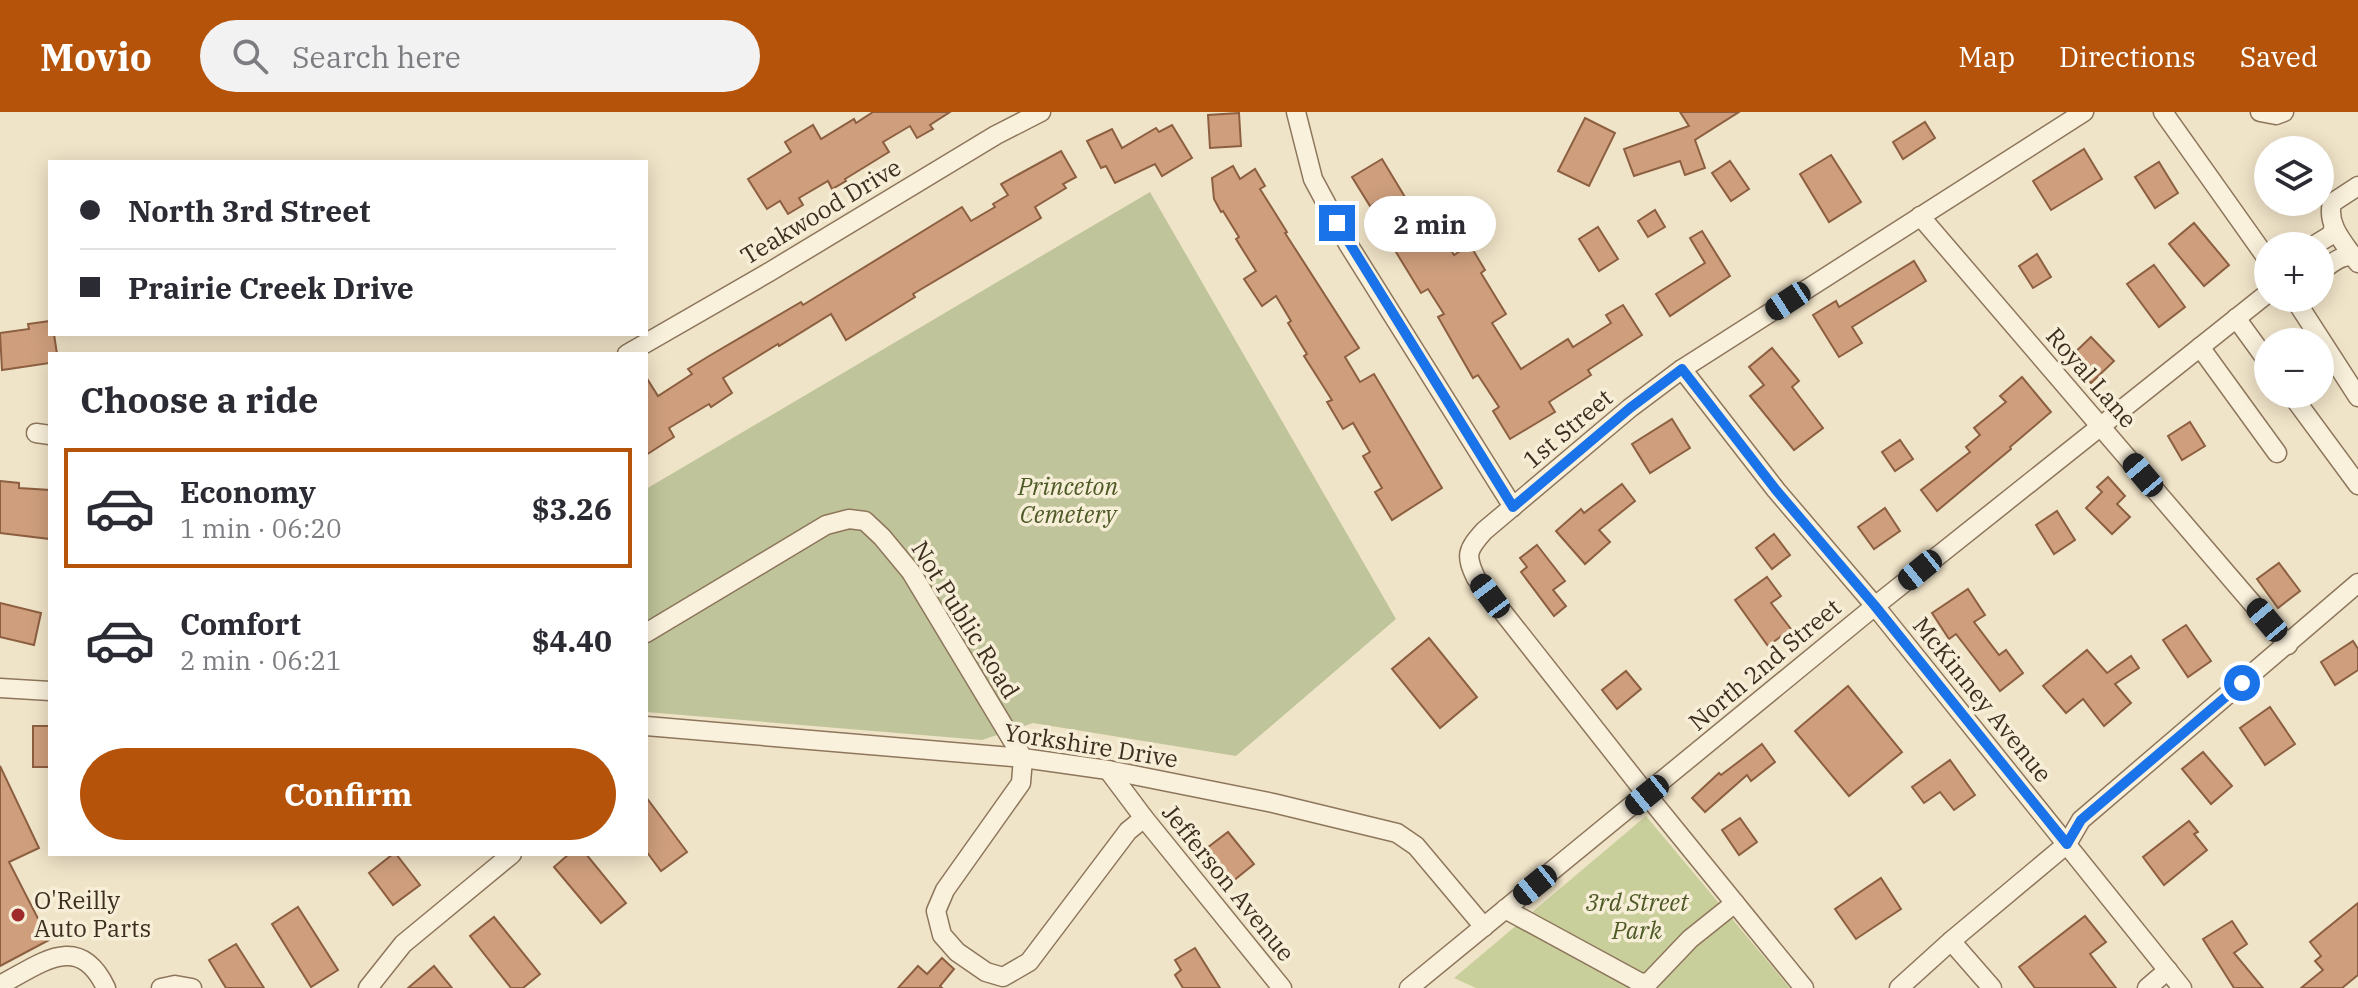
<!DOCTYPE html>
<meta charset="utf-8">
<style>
:root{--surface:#fff;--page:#f2f2f3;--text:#2b2b33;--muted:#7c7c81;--line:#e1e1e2;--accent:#b45309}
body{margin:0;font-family:"IBM Plex Serif",serif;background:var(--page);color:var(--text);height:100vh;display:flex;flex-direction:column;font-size:30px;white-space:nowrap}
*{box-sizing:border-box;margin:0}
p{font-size:26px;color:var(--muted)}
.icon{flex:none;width:44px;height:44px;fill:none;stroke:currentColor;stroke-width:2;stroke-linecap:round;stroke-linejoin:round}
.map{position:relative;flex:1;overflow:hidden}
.details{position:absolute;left:48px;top:240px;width:600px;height:504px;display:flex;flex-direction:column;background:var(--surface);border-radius:0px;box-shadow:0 4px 20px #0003}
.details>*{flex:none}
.banner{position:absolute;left:48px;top:48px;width:600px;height:176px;border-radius:0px;box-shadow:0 4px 20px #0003;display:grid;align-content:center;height:176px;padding:0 32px;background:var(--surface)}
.fabs{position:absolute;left:2254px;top:24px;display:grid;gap:16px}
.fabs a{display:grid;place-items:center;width:80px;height:80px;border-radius:50%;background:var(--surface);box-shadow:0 4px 20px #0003;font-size:40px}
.end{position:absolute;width:36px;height:36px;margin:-18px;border:10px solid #1a73e8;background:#fff;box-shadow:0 0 0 4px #fff}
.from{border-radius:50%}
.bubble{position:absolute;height:56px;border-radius:28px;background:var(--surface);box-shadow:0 4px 20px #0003;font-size:26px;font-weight:700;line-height:56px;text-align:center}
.car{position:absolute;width:24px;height:48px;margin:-24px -12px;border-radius:10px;box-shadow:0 0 6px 2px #0007;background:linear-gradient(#222 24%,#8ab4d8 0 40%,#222 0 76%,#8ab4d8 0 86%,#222 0)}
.banner b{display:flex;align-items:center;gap:28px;height:76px;font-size:30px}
.banner b+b{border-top:2px solid var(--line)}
.banner i{width:20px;height:20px;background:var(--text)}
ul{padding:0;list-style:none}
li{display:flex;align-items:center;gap:24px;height:120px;margin:0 16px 12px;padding:0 16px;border:4px solid transparent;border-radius:0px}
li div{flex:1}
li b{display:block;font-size:30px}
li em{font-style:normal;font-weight:700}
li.active{border-color:var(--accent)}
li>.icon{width:72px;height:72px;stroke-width:1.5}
h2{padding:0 32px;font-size:36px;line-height:96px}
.action{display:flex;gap:16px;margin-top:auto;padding:16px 32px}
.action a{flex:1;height:92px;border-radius:48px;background:var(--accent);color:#fff;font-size:32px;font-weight:700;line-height:92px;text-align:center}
header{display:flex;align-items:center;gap:48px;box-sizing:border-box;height:112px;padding:0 40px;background:var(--accent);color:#fff}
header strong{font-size:38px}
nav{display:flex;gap:44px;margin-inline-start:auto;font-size:28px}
.search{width:560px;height:72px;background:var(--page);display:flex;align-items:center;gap:20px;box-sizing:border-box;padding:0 28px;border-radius:44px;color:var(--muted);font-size:30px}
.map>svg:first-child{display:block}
</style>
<header>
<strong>Movio</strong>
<div class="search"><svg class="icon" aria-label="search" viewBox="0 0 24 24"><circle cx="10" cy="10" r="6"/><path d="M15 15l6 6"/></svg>Search here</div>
<nav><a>Map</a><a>Directions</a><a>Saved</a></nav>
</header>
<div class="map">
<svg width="2358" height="876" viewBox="0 0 2358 876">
<rect width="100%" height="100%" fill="#f0e4c8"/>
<path fill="#c9cf9b" d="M1646,704L1790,876H1476L1454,866Z"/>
<path fill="#bfc49a" d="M1150,80L1396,507L1236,644L1033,611L982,628L646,600V377Z"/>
<g fill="#cf9f7d" stroke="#8d5f41" stroke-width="2">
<path d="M873,0H950L930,13L933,17L917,26L910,14L883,30L889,40L845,67L846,69L832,77L828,69L799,86L803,93L788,102L780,89L767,97L748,67L791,40L785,30L813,13L821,27L854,7L856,11Z"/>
<path d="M1680,0H1739L1695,28L1705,56L1685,63L1680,49L1634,64L1624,37L1689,14Z"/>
<path d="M1239,1L1241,34L1210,36L1208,3Z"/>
<path d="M1585,6L1615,21L1589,74L1558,59Z"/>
<path d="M1925,10L1935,26L1903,47L1893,30Z"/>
<path d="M1172,13L1192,46L1162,64L1155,52L1115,71L1106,54L1101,56L1087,29L1112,17L1122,36L1156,16L1159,20Z"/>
<path d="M2084,37L2102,67L2051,98L2033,69Z"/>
<path d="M1061,39L1076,65L1063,72L1066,76L1035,95L1041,106L913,182L915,185L846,228L831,202L779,234L778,232L723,266L732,281L711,295L709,292L669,316L674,325L646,343V265L658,284L692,262L688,257L709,244L801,190L803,193L962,95L971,109L995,95L993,92L1008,83L1001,72Z"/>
<path d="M1831,43L1861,90L1829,110L1800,62Z"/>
<path d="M1382,47L1408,90L1412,87L1418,98L1424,94L1454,143L1470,133L1485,158L1481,161L1506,202L1492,211L1521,257L1568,227L1573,235L1611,211L1606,203L1623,193L1642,223L1588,258L1591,263L1549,290L1555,300L1510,327L1493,299L1499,295L1478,263L1473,266L1438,205L1444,202L1428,177L1421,181L1388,127L1398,122L1378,89L1370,94L1352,65Z"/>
<path d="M1730,49L1749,77L1731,89L1712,61Z"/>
<path d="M2159,50L2178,81L2155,96L2135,65Z"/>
<path d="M1233,54L1240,67L1255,57L1265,74L1260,77L1287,120L1285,121L1359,236L1345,245L1360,270L1374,262L1442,376L1392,408L1375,380L1382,376L1363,344L1370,340L1353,311L1343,317L1327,290L1332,288L1304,244L1307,242L1288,211L1291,209L1276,184L1262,194L1244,167L1256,159L1236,127L1239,125L1223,99L1221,100L1214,87L1212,66Z"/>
<path d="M1655,98L1665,115L1648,125L1638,109Z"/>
<path d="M2194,111L2229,153L2204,174L2169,132Z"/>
<path d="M1598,115L1618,147L1599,159L1579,127Z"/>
<path d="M1702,119L1730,164L1670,204L1656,182L1705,151L1690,126Z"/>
<path d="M2037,142L2051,165L2033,176L2019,154Z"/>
<path d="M1914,149L1926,169L1852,215L1862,231L1839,245L1813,203L1836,189L1839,195Z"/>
<path d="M2154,153L2185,195L2159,215L2127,172Z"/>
<path d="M50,209V222H54L57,242H50V251L2,258L0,221L29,217L28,212Z"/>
<path d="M2091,225L2114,249L2091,271L2068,247Z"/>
<path d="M1772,236L1799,269L1792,275L1823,316L1794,338L1750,284L1764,273L1749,255Z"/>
<path d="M2022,265L2051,300L2010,335L2011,337L1937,399L1921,378L1970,340L1966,335L1980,323L1974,316L2006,290L2000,284Z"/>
<path d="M1672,307L1690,336L1650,361L1632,332Z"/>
<path d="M2190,310L2205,334L2182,348L2168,324Z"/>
<path d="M1900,328L1913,347L1895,359L1882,340Z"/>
<path d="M2108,365L2125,384L2117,392L2130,405L2112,422L2086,396L2102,380L2097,375Z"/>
<path d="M0,369L19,371V376L50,378V427L0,421Z"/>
<path d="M1622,372L1635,389L1599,418L1610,430L1585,452L1556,419L1581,397L1584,401Z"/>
<path d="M1885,396L1900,419L1874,437L1858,415Z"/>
<path d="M2057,399L2075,428L2054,442L2036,413Z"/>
<path d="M1774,422L1790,443L1772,457L1756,436Z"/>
<path d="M1537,433L1565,469L1553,478L1566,494L1554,504L1521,460L1527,455L1520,446Z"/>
<path d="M2279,451L2300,479L2278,496L2257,467Z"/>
<path d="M1767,465L1781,484L1771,491L1791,517L1768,534L1735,488Z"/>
<path d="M1968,477L1985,503L1974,510L1999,543L2006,538L2023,561L2000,579L1956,522L1949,527L1932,501Z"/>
<path d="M0,491L41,501L34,533L0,525Z"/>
<path d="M2186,513L2211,549L2188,565L2163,528Z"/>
<path d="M1429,526L1477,585L1440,616L1392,557Z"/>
<path d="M2353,529L2358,537V558L2335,573L2321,550Z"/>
<path d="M2087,538L2107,561L2131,544L2139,556L2115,572L2131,591L2104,614L2083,587L2066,601L2043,574Z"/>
<path d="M1626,559L1641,577L1617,597L1602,578Z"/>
<path d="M1848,574L1902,640L1849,684L1795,619Z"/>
<path d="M2270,595L2295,632L2265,653L2240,616Z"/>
<rect x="33" y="614" width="17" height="41"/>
<path d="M1762,632L1775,650L1751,669L1747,663L1705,700L1692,686L1719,661L1721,663Z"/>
<path d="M2203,640L2232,674L2211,692L2182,657Z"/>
<path d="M1950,648L1975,683L1954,698L1940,680L1924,691L1912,675Z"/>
<path d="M0,654L39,736L9,750L49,828L0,854Z"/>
<path d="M646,685L687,740L661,759L646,739Z"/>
<path d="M1740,706L1757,730L1739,743L1722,718Z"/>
<path d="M2189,709L2198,720L2194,722L2207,738L2164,773L2143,745Z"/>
<path d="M1228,720L1254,752L1233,769L1207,736Z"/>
<path d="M393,742H396L420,773L393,793L369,761Z"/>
<path d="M569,742H586L626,791L601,811L554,755Z"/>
<path d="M1881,766L1901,797L1856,827L1835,797Z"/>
<path d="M2358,791V863L2342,876H2301L2323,858L2315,849L2321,844L2310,830Z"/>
<path d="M298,795L338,858L311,875L272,812Z"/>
<path d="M2085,804L2106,830L2090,842L2116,876H2035L2019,855Z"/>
<path d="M494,805L540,862L523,876H511L470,824Z"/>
<path d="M2232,809L2247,832L2234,841L2263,876H2234L2203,827Z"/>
<path d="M236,832L264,876H226L209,848Z"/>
<path d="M1195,836L1220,876H1183L1175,863L1181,858L1175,848Z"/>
<path d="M942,846L954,857L940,874L942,876H898L918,854L927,862Z"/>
<path d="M434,854L452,876H408Z"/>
</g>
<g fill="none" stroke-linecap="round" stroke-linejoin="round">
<g stroke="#8d765c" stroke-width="21">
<g id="minor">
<path d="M1296,0L1313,67L1348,132L1513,395"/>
<path d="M2163,0L2268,148"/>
<path d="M2260,0L2276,3L2284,0"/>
<path d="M2358,74L2332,91C2326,114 2346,133 2358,151"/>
<path d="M1920,104L2288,533"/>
<path d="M2313,134L2331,123L2334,115"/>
<path d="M2320,160C2330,153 2342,141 2354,145"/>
<path d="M2294,186L2358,285"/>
<path d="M2236,206L2268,250"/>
<path d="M2200,235L2277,341"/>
<path d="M627,242L771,159L996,23L1041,0"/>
<path d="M1682,257L1776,378L1875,494L2182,876"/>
<path d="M2291,282L2358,373"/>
<path d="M36,321L50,323"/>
<path d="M646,521L826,413L849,407L865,409L882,425L911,460L1023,646L1021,671L945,778L936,799L942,823L957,840L986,860L1003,865L1029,850L1128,719L1144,706"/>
<path d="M0,576L50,579"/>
<path d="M646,614L1023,646L1108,658L1273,691L1397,721L1416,734L1484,815"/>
<path d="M1108,658L1144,706L1282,876"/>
<path d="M1505,797L1641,871L1649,870L1690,827L1735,791"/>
<path d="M1951,829L1992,876"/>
<path d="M0,873C42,851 79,819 106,876"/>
<path d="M161,876L175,873L192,876"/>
<path d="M368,876L403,832L512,742"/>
<path d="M1409,876L1875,494L2268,181"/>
<path d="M1804,876L1647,683L1476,466C1465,443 1467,438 1484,419L1630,296L1682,257L2084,0"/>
<path d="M1899,876L1951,829L2067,732L2081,708L2358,471"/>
<path d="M2147,876L2168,858"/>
</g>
</g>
<use href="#minor" stroke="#faf1dc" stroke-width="18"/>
</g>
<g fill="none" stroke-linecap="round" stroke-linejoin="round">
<path stroke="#1a73e8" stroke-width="10" d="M1337,111L1513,395L1630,296L1682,257L1776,378L1875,494L2067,732L2081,708L2242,571"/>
</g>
<circle fill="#9e2a2b" stroke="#f7eed8" stroke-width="3" cx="18" cy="803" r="8"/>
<g text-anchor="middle" stroke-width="7" stroke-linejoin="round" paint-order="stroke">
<g font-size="24" fill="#3d2e20" stroke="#f7eed8">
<text transform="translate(821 100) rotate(-31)" y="8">Teakwood Drive</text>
<text transform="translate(2091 266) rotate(49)" y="8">Royal Lane</text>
<text transform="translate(1568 317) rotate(-40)" y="8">1st Street</text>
<text transform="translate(965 508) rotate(58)" y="8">Not Public Road</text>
<text transform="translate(1765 553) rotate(-40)" y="8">North 2nd Street</text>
<text transform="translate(1982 588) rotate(51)" y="8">McKinney Avenue</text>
<text transform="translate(1091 634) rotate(9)" y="8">Yorkshire Drive</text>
<text transform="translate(1228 771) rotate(51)" y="8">Jefferson Avenue</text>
</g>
<g font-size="24" font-style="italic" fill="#4d5a26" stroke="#f7eed8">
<text x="1068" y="383">Princeton<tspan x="1068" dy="28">Cemetery</tspan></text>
<text x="1637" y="799">3rd Street<tspan x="1637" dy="28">Park</tspan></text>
</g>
<g font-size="24" fill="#3d2e20" stroke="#f7eed8" text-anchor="start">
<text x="34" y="797">O'Reilly<tspan x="34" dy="28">Auto Parts</tspan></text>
</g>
</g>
</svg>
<div class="fabs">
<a><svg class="icon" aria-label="layers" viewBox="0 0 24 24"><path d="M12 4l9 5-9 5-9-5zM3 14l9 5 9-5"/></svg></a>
<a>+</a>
<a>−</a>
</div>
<i class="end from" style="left:2242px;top:571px"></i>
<i class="end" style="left:1337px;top:111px"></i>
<div class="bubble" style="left:1364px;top:84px;width:132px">2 min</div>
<i class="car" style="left:1788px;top:189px;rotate:237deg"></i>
<i class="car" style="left:2143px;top:363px;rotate:320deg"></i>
<i class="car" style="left:1920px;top:458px;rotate:231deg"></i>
<i class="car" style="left:1490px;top:484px;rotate:323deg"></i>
<i class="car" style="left:2267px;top:508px;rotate:320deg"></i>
<i class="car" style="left:1647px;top:683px;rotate:231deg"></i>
<i class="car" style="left:1535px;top:773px;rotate:231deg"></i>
<div class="banner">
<b><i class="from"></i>North 3rd Street</b>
<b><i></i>Prairie Creek Drive</b>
</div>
<section class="details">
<h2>Choose a ride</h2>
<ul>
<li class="active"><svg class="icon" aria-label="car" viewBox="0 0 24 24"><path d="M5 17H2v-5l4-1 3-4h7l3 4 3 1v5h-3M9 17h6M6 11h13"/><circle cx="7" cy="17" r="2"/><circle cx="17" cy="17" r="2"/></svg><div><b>Economy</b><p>1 min · 06:20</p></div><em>$3.26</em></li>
<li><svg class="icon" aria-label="car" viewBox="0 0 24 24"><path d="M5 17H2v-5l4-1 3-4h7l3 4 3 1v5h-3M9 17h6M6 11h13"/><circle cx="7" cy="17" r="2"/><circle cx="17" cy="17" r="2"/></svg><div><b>Comfort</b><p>2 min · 06:21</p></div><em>$4.40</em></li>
</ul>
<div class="action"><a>Confirm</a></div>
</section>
</div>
